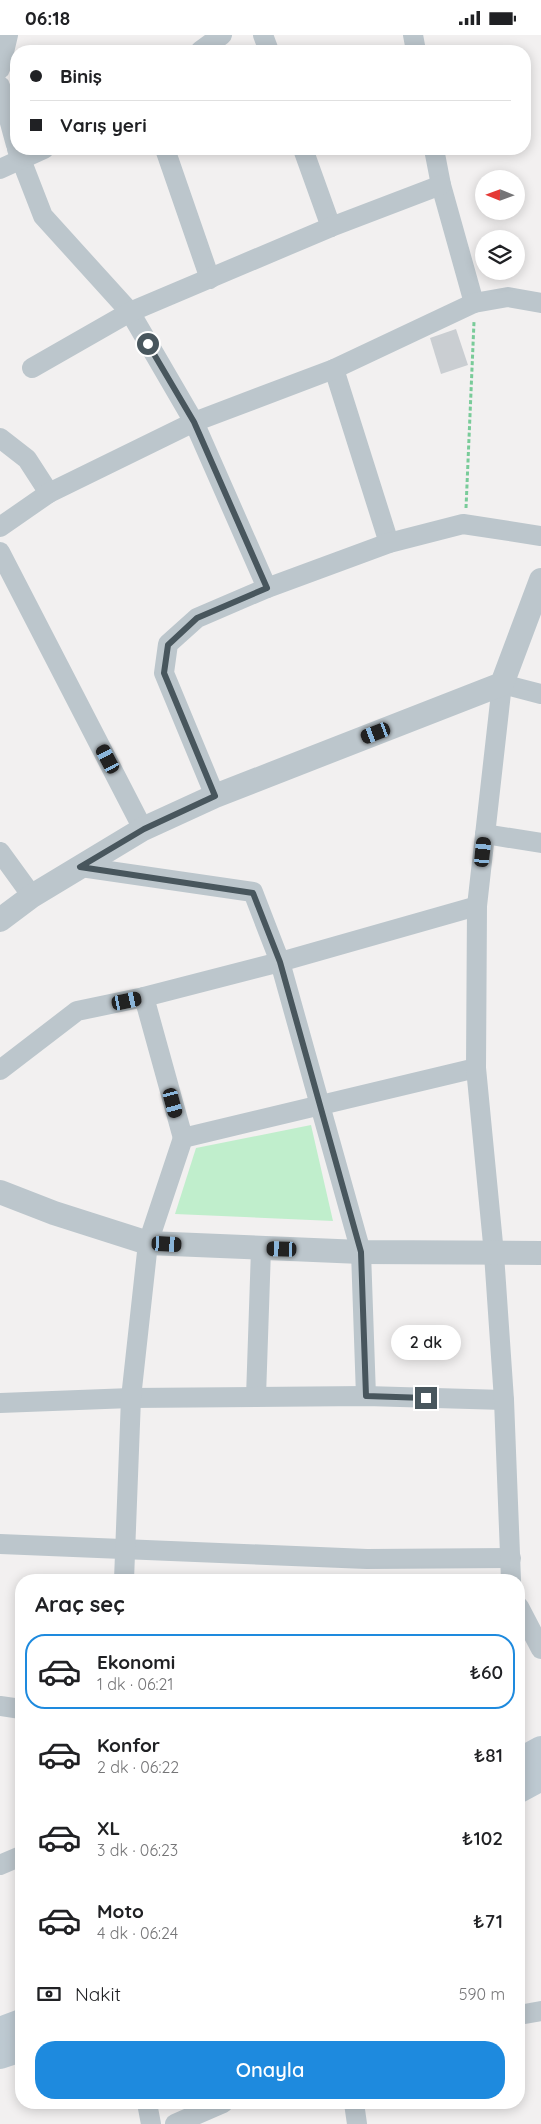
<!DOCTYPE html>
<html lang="tr">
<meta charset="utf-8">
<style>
:root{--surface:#fff;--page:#f2f2f2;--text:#202124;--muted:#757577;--line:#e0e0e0;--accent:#1e8ade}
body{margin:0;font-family:Quicksand,sans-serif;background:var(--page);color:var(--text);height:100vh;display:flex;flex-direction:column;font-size:19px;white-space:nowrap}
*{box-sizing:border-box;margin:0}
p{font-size:16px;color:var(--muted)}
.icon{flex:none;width:28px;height:28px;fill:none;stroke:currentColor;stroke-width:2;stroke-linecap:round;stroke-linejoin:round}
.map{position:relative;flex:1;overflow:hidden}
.sheet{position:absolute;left:15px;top:1539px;width:510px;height:535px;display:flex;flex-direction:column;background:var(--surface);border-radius:20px;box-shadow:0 2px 12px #0003}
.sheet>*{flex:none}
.top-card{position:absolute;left:10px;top:10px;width:521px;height:110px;border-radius:20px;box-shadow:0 2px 12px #0003;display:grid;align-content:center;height:110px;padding:0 20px;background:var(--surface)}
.needle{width:32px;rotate:271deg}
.buttons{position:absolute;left:475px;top:135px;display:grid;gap:10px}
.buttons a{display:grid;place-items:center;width:50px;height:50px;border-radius:50%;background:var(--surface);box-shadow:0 2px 12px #0003;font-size:25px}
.end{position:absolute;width:22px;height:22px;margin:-11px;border:6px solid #48565d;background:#fff;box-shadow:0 0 0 2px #fff}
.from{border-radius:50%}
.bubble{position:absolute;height:35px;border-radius:18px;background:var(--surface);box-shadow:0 2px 12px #0003;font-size:16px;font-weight:600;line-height:35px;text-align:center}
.car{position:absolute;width:15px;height:30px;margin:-15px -8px;border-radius:6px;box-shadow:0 0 4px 1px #0007;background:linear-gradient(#222 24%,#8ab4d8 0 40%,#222 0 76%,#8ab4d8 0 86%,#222 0)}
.top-card b{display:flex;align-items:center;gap:18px;height:48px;font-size:19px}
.top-card b+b{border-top:1px solid var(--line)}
.top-card i{width:12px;height:12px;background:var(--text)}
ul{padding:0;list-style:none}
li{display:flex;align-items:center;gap:15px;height:75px;margin:0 10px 8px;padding:0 10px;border:2px solid transparent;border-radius:20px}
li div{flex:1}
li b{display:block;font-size:19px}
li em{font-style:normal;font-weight:600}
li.selected{border-color:var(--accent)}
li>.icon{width:45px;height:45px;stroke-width:1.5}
h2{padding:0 20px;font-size:22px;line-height:60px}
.pay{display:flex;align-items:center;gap:12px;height:55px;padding:0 20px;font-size:19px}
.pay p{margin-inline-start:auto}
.primary-button{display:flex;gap:10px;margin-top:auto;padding:10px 20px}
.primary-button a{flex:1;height:58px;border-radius:20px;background:var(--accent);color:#fff;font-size:20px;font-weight:600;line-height:58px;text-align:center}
.status{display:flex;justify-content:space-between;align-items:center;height:35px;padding:0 25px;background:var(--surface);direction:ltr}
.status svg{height:14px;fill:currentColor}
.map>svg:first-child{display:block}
</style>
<div class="status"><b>06:18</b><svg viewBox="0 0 49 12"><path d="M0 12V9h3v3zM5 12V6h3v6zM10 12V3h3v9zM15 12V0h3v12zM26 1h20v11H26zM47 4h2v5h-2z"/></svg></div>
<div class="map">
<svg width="541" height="2089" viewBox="0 0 541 2089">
<rect width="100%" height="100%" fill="#f2f0f0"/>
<path fill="#c0eecc" d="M311,1090L333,1186L175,1179L196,1113Z"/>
<path fill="#caced2" d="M456,294L468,330L441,339L430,303Z"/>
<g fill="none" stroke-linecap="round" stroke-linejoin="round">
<path stroke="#79cb99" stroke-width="3" stroke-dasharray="4 2.5" stroke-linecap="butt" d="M466,473L474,287"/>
<g stroke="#bcc6cc" stroke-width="20">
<path d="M263,0L269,16"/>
<path d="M413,0L416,16"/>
<path d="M200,16L222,0"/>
<path d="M0,34L8,0"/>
<path d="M0,51L16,110"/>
<path d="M17,114L43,181L130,277L194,387L267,553"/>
<path d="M165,114L210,244"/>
<path d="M303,114L331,192"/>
<path d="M434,114L441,150L474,268"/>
<path d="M0,134L44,114"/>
<path d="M32,333L130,277L331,192L441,150"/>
<path d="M334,334L389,508"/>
<path d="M0,403L27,424L49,458"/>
<path d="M0,492L49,458L194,387L334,334L474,268L508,262L541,268"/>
<path d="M0,517L143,794"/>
<path d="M215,761L164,638L168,609L197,583L267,553L389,508L463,489L541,501"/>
<path d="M485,799L541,808"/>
<path d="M0,817L32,861"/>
<path d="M81,832L253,857L280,927L361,1217L366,1361"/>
<path d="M144,962L183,1103"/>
<path d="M0,1035L77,976L144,962L280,927L477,871"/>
<path d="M256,1362L261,1214"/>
<path d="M0,1368L131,1363L366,1361L504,1365"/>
<path d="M0,1509L367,1524L511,1523"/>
<path d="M124,1545L131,1363L148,1208L183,1103L476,1033"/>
<path d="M511,1545L504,1365L494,1219L476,1033L477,871L502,649L541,659"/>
<path d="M519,1572L541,1614"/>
<path d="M0,1671L21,1674"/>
<path d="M0,1830L21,1821"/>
<path d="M519,1980L541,1976"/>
<path d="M147,2068L151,2089"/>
<path d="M354,2068L357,2089"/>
<path d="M175,2089L223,2068"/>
</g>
<g stroke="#bcc6cc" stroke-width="24">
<path d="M0,885L32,861L143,794L215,761L502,649L541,545"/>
<path d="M0,1157L54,1178L148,1208L361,1217L541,1218"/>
</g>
<g stroke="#bdc9d1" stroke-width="28">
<path d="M519,1727L541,1715"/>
<path d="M519,1754L541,1742"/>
<path d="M0,1996L21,1988"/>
<path d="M0,2020L21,2013"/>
</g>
</g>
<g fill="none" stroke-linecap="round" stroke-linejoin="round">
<path stroke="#48565d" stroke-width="6" d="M148,309L194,387L267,553L197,583L168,610L164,638L215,761L144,794L80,832L253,858L280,927L361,1217L366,1361L426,1363"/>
</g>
</svg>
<div class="buttons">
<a><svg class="needle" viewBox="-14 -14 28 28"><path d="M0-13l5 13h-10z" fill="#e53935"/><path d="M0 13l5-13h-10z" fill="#757577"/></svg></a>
<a><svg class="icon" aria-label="layers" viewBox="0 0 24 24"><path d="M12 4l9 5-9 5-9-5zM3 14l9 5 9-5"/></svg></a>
</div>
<i class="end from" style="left:148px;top:309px"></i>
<i class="end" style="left:426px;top:1363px"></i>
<div class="bubble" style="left:391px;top:1290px;width:70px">2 dk</div>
<i class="car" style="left:376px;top:698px;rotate:249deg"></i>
<i class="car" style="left:108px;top:724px;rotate:332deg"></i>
<i class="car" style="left:483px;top:817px;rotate:6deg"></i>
<i class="car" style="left:127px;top:966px;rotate:78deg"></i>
<i class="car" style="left:173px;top:1068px;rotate:165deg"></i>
<i class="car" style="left:167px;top:1209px;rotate:93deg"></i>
<i class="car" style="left:282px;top:1214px;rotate:272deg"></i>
<div class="top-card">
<b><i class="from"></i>Biniş</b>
<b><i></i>Varış yeri</b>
</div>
<section class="sheet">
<h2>Araç seç</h2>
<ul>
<li class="selected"><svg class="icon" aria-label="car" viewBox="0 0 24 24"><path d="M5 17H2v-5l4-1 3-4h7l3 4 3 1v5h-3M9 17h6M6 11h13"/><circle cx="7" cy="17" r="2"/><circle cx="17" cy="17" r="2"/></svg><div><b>Ekonomi</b><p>1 dk · 06:21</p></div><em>₺60</em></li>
<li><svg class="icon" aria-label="car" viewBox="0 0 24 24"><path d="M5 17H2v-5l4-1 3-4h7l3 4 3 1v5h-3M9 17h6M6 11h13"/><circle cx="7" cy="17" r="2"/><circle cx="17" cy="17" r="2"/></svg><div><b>Konfor</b><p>2 dk · 06:22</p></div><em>₺81</em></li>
<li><svg class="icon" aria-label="car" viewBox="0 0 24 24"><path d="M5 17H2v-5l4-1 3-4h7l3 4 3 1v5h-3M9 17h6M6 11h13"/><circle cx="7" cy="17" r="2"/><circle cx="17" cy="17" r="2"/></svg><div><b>XL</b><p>3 dk · 06:23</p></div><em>₺102</em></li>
<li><svg class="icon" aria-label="car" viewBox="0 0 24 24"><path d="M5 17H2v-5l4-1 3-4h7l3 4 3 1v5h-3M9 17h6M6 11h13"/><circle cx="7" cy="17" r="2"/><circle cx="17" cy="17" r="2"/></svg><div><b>Moto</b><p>4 dk · 06:24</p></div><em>₺71</em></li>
</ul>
<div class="pay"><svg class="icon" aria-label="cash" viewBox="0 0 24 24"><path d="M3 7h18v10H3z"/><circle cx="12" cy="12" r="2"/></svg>Nakit<p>590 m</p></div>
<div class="primary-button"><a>Onayla</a></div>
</section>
</div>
